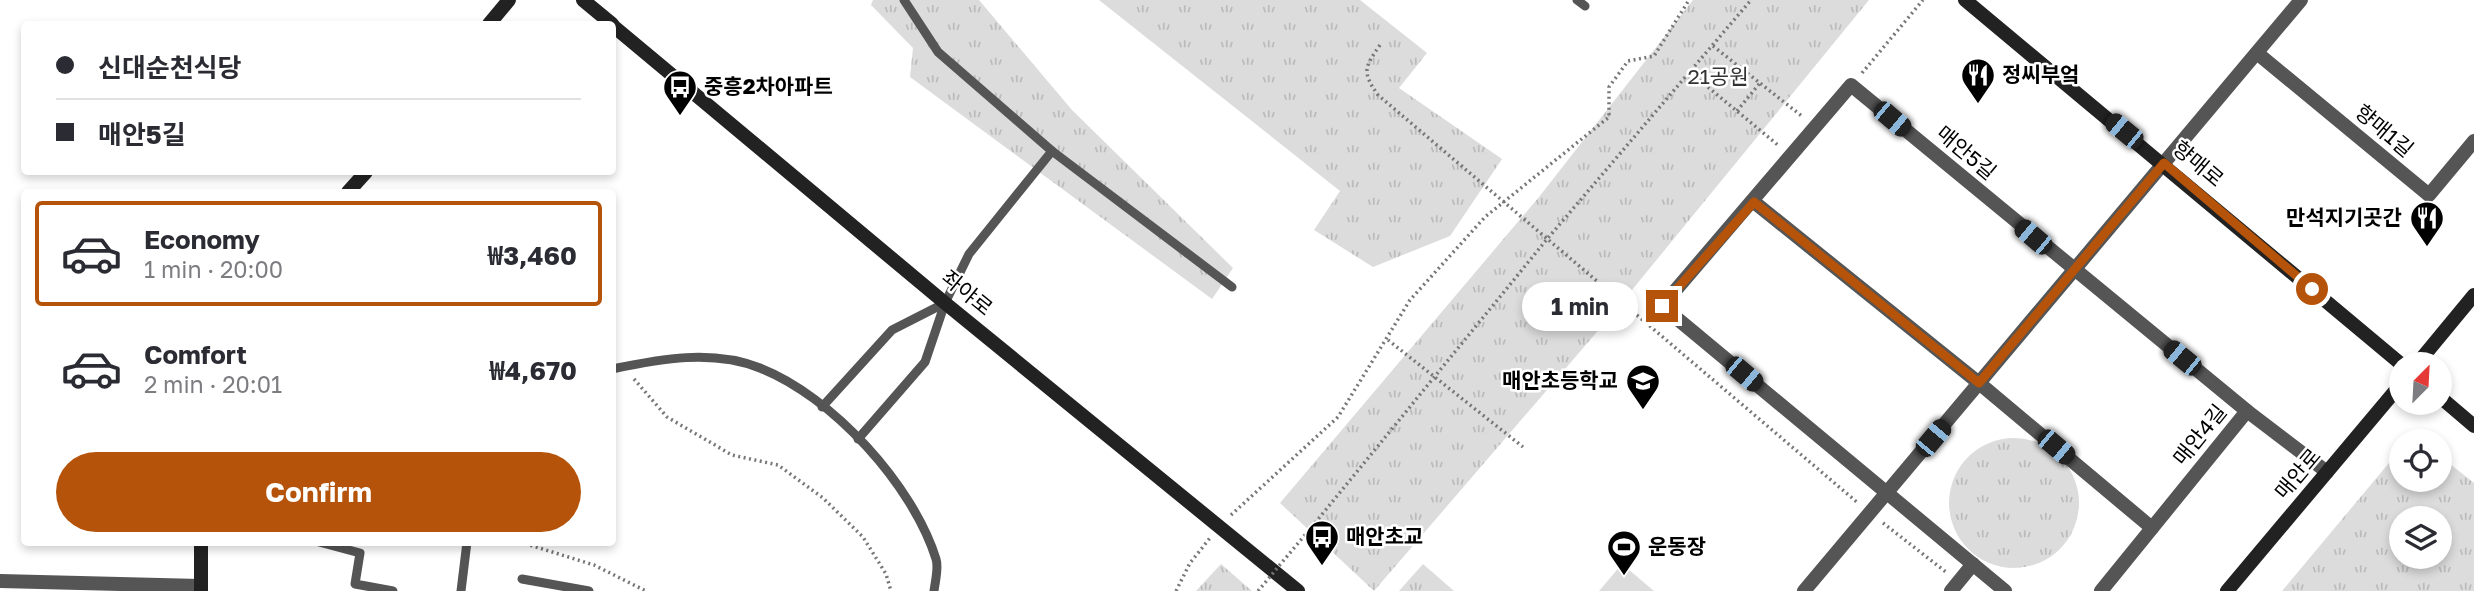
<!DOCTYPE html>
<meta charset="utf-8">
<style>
:root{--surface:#fff;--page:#f2f2f3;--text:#2b2b33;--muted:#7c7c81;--line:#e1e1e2;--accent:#b45309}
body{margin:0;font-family:"Golos Text","Noto Sans KR",sans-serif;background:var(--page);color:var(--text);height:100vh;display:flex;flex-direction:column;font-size:26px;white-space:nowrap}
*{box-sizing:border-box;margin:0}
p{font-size:23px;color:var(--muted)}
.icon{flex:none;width:38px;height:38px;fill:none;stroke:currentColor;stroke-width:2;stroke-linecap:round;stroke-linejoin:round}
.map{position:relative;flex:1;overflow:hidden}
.side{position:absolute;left:21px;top:189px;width:595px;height:357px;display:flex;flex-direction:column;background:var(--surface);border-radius:7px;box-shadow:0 4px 10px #0003}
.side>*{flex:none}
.guide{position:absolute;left:21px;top:21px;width:595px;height:154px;border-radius:7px;box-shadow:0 4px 10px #0003;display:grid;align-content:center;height:154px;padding:0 35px;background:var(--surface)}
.needle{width:46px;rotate:24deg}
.controls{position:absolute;left:2389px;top:352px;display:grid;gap:14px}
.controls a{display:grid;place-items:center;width:63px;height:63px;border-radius:50%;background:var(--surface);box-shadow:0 4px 10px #0003;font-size:35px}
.end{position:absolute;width:32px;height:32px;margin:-16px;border:9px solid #b45309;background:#fff;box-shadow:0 0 0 4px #fff}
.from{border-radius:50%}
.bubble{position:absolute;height:49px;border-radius:24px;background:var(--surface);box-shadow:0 4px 10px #0003;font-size:23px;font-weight:700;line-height:49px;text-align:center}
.car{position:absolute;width:21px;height:42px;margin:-21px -10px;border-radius:9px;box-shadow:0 0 5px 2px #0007;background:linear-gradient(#222 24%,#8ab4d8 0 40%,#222 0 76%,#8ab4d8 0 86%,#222 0)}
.guide b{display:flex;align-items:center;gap:24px;height:66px;font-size:26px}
.guide b+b{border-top:2px solid var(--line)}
.guide i{width:18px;height:18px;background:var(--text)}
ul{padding:12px 0 0;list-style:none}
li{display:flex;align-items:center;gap:21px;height:105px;margin:0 14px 10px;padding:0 21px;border:4px solid transparent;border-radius:7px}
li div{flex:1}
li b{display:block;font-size:26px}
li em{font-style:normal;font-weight:700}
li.on{border-color:var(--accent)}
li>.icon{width:63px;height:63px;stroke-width:1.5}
.primary-button{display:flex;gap:14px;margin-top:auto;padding:14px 35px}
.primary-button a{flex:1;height:80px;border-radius:42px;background:var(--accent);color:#fff;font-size:28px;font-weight:700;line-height:80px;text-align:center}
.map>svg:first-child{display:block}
</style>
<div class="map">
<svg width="2474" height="591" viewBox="0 0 2474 591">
<defs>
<pattern id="grass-tufts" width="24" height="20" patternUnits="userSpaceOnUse" patternTransform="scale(1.75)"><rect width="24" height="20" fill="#dcdcdc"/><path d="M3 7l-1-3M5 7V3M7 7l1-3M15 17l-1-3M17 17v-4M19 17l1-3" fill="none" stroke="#bbb"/></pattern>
</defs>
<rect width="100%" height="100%" fill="#fff"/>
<g fill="url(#grass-tufts)" fill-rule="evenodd">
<path d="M873,0H979L1072,110L1233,268L1212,299L910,77L913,48L871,5Z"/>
<path d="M1099,0H1360L1427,53L1399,88L1502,159L1450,236L1373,267L1314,230L1340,191Z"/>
<path d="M1693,0H1869L1614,312L1374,591L1280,503L1539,197Z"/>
<circle cx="2014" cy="503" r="65"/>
<path d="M2401,455V480H2440V456L2474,483V591H2282L2394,457ZM2440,518V556H2401V518Z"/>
<path d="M1221,564L1252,591H1196Z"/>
<path d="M1423,564L1454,591H1399Z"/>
</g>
<path fill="#dcdcdc" d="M1622,564L1654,591H1599Z"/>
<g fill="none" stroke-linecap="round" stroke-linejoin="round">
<g stroke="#777" stroke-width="3.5" stroke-dasharray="2 3.5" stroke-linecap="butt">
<path d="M1380,45C1364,68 1362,72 1378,95L1858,503"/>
<path d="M1713,46L1803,117"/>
<path d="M1691,73L1779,146"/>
<path d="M1862,73L1923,0"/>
<path d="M1737,111L1760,83"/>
<path d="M1388,340L1523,447"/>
<path d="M634,379L667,417L732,455L778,465L823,498L863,537L886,574L891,591"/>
<path d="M1231,515L1338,417L1410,300L1485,217L1609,117V87L1628,61L1654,56L1689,0"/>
<path d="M1315,523L1548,238L1751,0"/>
<path d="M1883,523L1946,572"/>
<path d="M520,542L594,565L646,591"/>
<path d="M1176,591L1190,563L1210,538"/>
</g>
<g stroke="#555" stroke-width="9">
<path d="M1577,0L1585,6"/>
<path d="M1052,151L1232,287"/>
<path d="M612,369C660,359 712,349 760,368C832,396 913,485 936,559C939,568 935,582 934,591"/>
<path d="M822,407L892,330L945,303"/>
<path d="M858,439L925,362L945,303L969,254L1052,151L938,52L904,0"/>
<path d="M319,542L360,553L355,584L393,591"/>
<path d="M522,579L589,591"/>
<path d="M461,591L467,542"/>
</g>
<g stroke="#555" stroke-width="14">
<path d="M2257,53L2429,195L2474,141"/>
<path d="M1754,202L1979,383L2152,528"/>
<path d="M2247,411L2327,472"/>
<path d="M0,581L200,586"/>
<path d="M1804,591L2301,0"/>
<path d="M1951,591L1973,564"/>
<path d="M2005,591L1662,306L1851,85L2247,411L2101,591"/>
</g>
<g stroke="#222" stroke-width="14">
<path d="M583,0L612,24"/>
<path d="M1965,0L2401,364"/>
<path d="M489,24L509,0"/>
<path d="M612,25L945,303L1298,591"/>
<path d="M348,192L366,172"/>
<path d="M2417,364L2474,295"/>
<path d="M2440,397L2474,426"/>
<path d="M201,591V542"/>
<path d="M2227,591L2401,384"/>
</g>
<path stroke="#777" stroke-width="3.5" stroke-dasharray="2 3.5" stroke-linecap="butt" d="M1258,591L1315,523"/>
</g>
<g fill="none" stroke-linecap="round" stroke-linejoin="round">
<path stroke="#b45309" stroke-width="9" d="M1662,306L1754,202L1979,383L2164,163L2312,289"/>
</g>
<defs>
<g id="restaurant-pin" transform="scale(1.75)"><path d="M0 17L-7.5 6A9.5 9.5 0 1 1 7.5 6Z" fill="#000" stroke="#fff"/><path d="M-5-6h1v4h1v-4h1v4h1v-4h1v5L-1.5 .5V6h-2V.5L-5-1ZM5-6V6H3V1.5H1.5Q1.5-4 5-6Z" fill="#fff"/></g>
<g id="bus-pin" transform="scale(1.75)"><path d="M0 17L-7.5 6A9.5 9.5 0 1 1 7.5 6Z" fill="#000" stroke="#fff"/><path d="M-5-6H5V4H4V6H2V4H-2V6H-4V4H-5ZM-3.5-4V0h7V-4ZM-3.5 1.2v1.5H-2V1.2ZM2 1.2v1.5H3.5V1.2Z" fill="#fff"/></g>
<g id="school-pin" transform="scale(1.75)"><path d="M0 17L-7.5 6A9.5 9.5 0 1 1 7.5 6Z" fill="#000" stroke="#fff"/><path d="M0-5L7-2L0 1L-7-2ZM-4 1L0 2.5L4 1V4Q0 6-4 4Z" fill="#fff"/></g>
<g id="stadium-pin" transform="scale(1.75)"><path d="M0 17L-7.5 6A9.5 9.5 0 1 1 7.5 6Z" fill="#000" stroke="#fff"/><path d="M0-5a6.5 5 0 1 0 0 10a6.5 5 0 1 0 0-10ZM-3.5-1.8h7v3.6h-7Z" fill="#fff"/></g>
</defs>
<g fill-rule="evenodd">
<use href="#restaurant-pin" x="1978" y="75"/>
<use href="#bus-pin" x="680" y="87"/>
<use href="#restaurant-pin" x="2427" y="218"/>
<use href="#school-pin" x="1643" y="381"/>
<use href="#bus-pin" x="1322" y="537"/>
<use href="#stadium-pin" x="1624" y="547"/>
</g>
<g text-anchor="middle" stroke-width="5" stroke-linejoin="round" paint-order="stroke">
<g font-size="21" font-weight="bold" fill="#000" stroke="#fff" text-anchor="start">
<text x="2002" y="82">정씨부엌</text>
<text x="704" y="94">중흥2차아파트</text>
<text x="2402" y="225" text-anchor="end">만석지기곳간</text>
<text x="1618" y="388" text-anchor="end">매안초등학교</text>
<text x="1346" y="544">매안초교</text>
<text x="1648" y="554">운동장</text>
</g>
<g font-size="21" fill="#333" stroke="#fff">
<text x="1718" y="84">21공원</text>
</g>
<g font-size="21" fill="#000" stroke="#fff">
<text transform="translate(2384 131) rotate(40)" y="7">향매1길</text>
<text transform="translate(1966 153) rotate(40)" y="7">매안5길</text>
<text transform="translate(2198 164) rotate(40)" y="7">향매로</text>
<text transform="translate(967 293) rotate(39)" y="7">좌야로</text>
<text transform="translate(2200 435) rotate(-51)" y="7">매안4길</text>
<text transform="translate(2298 474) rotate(-50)" y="7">매안로</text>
</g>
</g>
</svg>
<div class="controls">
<a><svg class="needle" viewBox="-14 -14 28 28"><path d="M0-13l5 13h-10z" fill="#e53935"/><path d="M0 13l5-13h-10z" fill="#7c7c81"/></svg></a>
<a><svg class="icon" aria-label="locate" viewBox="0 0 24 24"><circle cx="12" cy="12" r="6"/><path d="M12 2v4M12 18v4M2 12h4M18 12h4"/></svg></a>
<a><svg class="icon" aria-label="layers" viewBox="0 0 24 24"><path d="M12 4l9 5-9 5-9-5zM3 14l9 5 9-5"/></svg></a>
</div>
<i class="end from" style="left:2312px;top:289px"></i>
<i class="end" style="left:1662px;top:306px"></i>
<div class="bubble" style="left:1522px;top:282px;width:116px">1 min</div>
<i class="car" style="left:1892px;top:119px;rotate:130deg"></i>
<i class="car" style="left:2124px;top:131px;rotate:309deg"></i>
<i class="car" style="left:2033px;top:237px;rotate:310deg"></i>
<i class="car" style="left:2182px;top:358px;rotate:309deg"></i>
<i class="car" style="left:1744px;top:374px;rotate:130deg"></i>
<i class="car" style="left:1933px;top:438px;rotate:40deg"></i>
<i class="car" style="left:2056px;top:447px;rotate:130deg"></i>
<div class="guide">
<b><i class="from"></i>신대순천식당</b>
<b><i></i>매안5길</b>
</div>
<section class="side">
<ul>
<li class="on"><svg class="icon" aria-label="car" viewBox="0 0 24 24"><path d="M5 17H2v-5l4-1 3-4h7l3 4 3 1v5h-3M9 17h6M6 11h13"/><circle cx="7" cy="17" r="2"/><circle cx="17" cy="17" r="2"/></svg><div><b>Economy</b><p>1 min · 20:00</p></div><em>₩3,460</em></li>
<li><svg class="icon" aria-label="car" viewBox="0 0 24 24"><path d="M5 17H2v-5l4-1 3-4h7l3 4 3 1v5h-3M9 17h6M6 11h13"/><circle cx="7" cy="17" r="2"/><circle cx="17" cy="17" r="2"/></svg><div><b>Comfort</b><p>2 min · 20:01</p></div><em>₩4,670</em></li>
</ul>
<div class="primary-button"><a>Confirm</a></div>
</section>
</div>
